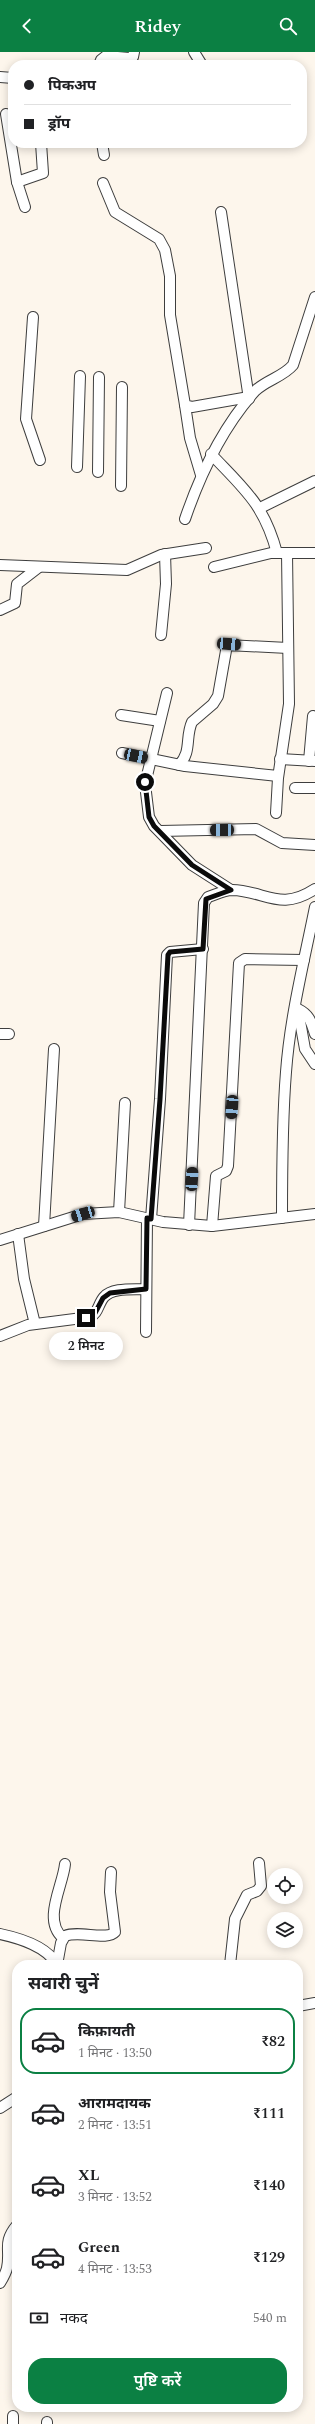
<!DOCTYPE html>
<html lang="hi">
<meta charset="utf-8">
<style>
:root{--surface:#fff;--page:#f6f6f6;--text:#202124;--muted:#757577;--line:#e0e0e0;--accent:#0b8043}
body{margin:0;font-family:Spectral,"Noto Sans Devanagari",serif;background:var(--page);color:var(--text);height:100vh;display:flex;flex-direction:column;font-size:15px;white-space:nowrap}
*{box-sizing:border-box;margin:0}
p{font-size:13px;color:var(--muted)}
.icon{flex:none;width:22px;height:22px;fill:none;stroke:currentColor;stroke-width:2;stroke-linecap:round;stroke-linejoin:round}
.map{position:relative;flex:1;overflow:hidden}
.details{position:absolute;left:12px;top:1908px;width:291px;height:452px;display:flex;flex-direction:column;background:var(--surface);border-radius:16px;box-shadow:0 2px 10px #0003}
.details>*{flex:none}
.top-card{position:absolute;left:8px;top:8px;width:299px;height:88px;border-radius:16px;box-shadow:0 2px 10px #0003;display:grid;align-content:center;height:88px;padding:0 16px;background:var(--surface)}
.tools{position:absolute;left:267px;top:1816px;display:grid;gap:8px}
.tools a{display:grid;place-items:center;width:36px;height:36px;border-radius:50%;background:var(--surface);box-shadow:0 2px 10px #0003;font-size:20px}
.end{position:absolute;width:18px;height:18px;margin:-9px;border:5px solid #0b0b0b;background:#fff;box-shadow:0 0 0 2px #fff}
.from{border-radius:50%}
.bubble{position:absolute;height:28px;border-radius:14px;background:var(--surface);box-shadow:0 2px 10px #0003;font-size:13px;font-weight:600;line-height:28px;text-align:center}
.car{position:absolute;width:12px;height:24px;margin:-12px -6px;border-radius:5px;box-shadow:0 0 3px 1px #0007;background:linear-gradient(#222 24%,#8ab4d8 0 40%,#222 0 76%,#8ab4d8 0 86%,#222 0)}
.top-card b{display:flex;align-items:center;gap:14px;height:38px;font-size:15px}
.top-card b+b{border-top:1px solid var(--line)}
.top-card i{width:10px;height:10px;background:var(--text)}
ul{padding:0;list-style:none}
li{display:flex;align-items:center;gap:12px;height:66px;margin:0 8px 6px;padding:0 8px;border:2px solid transparent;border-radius:16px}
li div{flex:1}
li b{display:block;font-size:15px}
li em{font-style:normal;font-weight:600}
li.active{border-color:var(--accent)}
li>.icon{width:36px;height:36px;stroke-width:1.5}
h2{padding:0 16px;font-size:18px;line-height:48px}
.pay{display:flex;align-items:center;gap:10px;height:44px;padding:0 16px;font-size:15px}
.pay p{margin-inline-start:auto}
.action{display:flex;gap:8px;margin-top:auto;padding:8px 16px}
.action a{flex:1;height:46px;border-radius:16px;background:var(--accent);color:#fff;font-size:16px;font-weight:600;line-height:46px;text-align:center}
header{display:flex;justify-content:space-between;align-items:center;height:52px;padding:0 16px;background:var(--accent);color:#fff;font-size:18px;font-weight:600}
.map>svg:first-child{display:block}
</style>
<header><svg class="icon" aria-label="back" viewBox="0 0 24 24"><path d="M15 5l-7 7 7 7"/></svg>Ridey<svg class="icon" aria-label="search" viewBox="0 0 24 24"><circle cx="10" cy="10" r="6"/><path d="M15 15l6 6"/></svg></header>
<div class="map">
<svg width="315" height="2372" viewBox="0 0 315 2372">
<rect width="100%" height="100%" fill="#fdf6ec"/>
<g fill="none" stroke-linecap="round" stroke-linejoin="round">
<g stroke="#3e3e3e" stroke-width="12">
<g id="minor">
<path d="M194,0L202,13"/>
<path d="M99,13L101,8L106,4L129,6L133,5L134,0"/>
<path d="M0,25L13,26"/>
<path d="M6,62L17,130L25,155"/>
<path d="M102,91L104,103"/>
<path d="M17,130L43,121L41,91"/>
<path d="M103,131L115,160L159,187L165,198L170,224V263L185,353L192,355L249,345"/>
<path d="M221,160L249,347"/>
<path d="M33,265L26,367L40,408"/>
<path d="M185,353L190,386L201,423"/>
<path d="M211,402C244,437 264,452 277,501"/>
<path d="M77,415L80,324"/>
<path d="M98,420L99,325"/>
<path d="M121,434L122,335"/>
<path d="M260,456L315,429"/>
<path d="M185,467C201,420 222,376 255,339C266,328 283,325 293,313L315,245"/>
<path d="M0,513L127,518L161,503L206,496"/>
<path d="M214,515L271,501H315"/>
<path d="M0,558L15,551L17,532L39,515"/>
<path d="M161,583L166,532L165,502"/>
<path d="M167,641L145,732L149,765L154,774L192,813L231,838"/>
<path d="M121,663L160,669"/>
<path d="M122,701L185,714L278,724"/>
<path d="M280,707L315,709"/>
<path d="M309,709L313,664"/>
<path d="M179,713C192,700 185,685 192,670L213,652L218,644L227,593L288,596"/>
<path d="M295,736H315"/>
<path d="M276,761L278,726L289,652L287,501"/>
<path d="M160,779L256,777L282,791L315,793"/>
<path d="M298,957C310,963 311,970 315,982"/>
<path d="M298,958L305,997L315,1012"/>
<path d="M0,982H9"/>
<path d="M119,1160L125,1051"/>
<path d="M282,1166C282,1118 282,1069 286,1020C290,965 304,910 315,855"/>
<path d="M151,1167L160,1047L167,903L170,900L203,897"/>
<path d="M189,1173L204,851L208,845C215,843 224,838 232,838C266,839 280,860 315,837"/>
<path d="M44,1174L54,997"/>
<path d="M212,1174L216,1124L226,1119L228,1114L239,911L245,907L304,908"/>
<path d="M18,1182L24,1227L35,1272"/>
<path d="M0,1188L83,1162L119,1160L163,1170L212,1174L315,1162"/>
<path d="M146,1280L147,1166"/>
<path d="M0,1284L28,1273L90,1265C98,1262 98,1252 104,1245C113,1235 134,1238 146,1237"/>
<path d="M0,1882C19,1886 48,1895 57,1913"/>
<path d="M63,1886C42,1868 63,1834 65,1812"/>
<path d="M57,1913L61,1891L65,1884C79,1878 107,1889 115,1880L110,1840L111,1820"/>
<path d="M230,1913L235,1867L247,1843L257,1839L261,1834L259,1811"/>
<path d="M298,1954L315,1951"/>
<path d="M0,2056L17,2045"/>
<path d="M0,2231C3,2226 6,2221 7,2216C11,2197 2,2191 17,2173"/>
<path d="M13,2372V2364"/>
<path d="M47,2372V2370"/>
</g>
</g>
<use href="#minor" stroke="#fff" stroke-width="10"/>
</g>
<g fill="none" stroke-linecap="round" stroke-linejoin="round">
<path stroke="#0b0b0b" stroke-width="5" d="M86,1266L94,1263L103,1246L110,1241L146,1237L147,1166L151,1167L160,1047L168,903L170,900L203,897L206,847L231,838L192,813L154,774L149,765L145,730"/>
</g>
</svg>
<div class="tools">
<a><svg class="icon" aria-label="locate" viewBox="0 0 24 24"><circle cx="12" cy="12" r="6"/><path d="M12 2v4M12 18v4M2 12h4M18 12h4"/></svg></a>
<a><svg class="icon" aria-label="layers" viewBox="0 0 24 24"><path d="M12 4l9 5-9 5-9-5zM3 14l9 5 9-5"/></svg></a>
</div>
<i class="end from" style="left:145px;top:730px"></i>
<i class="end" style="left:86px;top:1266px"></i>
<div class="bubble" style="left:49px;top:1280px;width:74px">2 मिनट</div>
<i class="car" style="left:229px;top:592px;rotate:94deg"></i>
<i class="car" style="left:136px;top:704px;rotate:102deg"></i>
<i class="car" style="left:222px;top:778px;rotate:269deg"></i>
<i class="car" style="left:232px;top:1055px;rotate:184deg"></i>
<i class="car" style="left:192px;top:1127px;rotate:3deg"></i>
<i class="car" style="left:83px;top:1162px;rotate:253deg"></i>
<div class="top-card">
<b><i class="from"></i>पिकअप</b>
<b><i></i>ड्रॉप</b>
</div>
<section class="details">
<h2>सवारी चुनें</h2>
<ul>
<li class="active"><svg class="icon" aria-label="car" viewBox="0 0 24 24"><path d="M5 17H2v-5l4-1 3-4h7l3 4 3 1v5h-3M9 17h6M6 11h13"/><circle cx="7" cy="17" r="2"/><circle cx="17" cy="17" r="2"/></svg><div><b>किफ़ायती</b><p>1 मिनट · 13:50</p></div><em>₹82</em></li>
<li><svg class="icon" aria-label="car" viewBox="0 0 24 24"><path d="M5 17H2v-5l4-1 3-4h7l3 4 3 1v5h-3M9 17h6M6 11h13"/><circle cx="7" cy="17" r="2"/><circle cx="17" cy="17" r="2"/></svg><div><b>आरामदायक</b><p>2 मिनट · 13:51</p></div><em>₹111</em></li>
<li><svg class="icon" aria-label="car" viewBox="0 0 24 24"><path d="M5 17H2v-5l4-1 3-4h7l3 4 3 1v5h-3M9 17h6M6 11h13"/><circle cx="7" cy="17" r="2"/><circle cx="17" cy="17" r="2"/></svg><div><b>XL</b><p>3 मिनट · 13:52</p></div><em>₹140</em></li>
<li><svg class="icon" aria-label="car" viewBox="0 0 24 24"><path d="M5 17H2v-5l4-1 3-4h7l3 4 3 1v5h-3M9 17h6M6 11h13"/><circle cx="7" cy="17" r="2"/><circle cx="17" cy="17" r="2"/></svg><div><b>Green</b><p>4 मिनट · 13:53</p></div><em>₹129</em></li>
</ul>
<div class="pay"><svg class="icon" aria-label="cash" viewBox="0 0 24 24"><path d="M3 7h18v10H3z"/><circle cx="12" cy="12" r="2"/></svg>नकद<p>540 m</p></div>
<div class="action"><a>पुष्टि करें</a></div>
</section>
</div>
